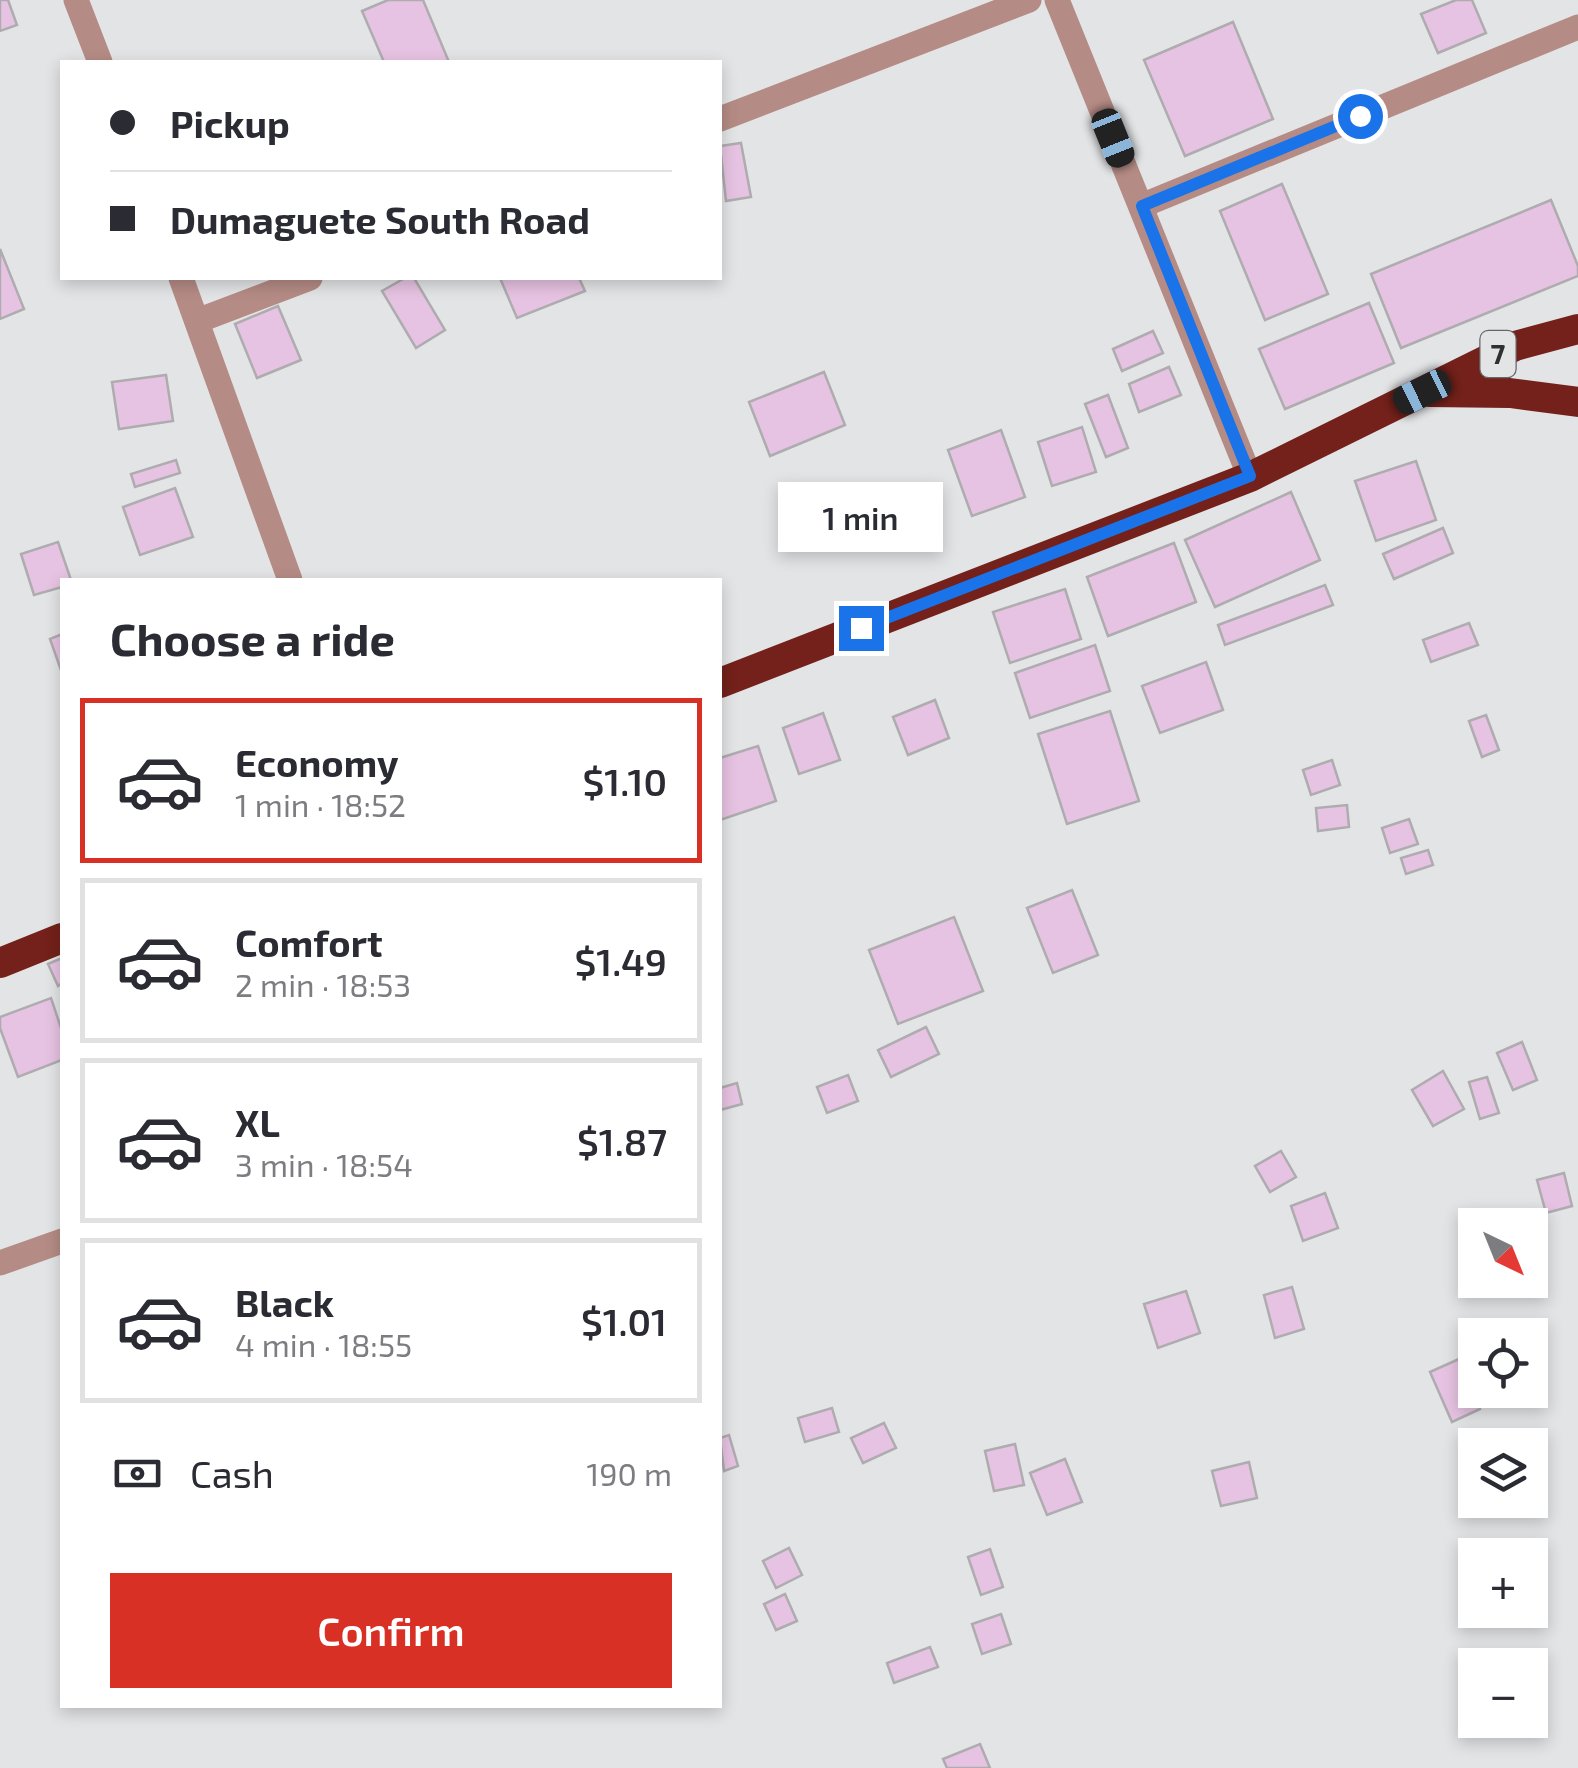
<!DOCTYPE html>
<meta charset="utf-8">
<style>
:root{--surface:#fff;--page:#f2f2f3;--text:#2b2b33;--muted:#7c7c81;--line:#e1e1e2;--accent:#d93025}
body{margin:0;font-family:"Exo 2",sans-serif;background:var(--page);color:var(--text);height:100vh;display:flex;flex-direction:column;font-size:38px;white-space:nowrap}
*{box-sizing:border-box;margin:0}
p{font-size:32px;color:var(--muted)}
.icon{flex:none;width:55px;height:55px;fill:none;stroke:currentColor;stroke-width:2;stroke-linecap:round;stroke-linejoin:round}
.map{position:relative;flex:1;overflow:hidden}
.sheet{position:absolute;left:60px;top:578px;width:662px;height:1130px;display:flex;flex-direction:column;background:var(--surface);border-radius:0px;box-shadow:0 5px 15px #0003}
.sheet>*{flex:none}
.top-card{position:absolute;left:60px;top:60px;width:662px;height:220px;border-radius:0px;box-shadow:0 5px 15px #0003;display:grid;align-content:center;height:220px;padding:0 50px;background:var(--surface)}
.needle{width:65px;rotate:137deg}
.controls{position:absolute;left:1458px;top:1208px;display:grid;gap:20px}
.controls a{display:grid;place-items:center;width:90px;height:90px;border-radius:0px;background:var(--surface);box-shadow:0 5px 15px #0003;font-size:50px}
.end{position:absolute;width:45px;height:45px;margin:-22px;border:12px solid #1a73e8;background:#fff;box-shadow:0 0 0 5px #fff}
.from{border-radius:50%}
.bubble{position:absolute;height:70px;border-radius:0px;background:var(--surface);box-shadow:0 5px 15px #0003;font-size:32px;font-weight:600;line-height:70px;text-align:center}
.car{position:absolute;width:30px;height:60px;margin:-30px -15px;border-radius:12px;box-shadow:0 0 8px 2px #0007;background:linear-gradient(#222 24%,#8ab4d8 0 40%,#222 0 76%,#8ab4d8 0 86%,#222 0)}
.top-card b{display:flex;align-items:center;gap:35px;height:95px;font-size:38px}
.top-card b+b{border-top:2px solid var(--line)}
.top-card i{width:25px;height:25px;background:var(--text)}
ul{padding:0;list-style:none}
li{display:flex;align-items:center;gap:30px;height:165px;margin:0 20px 15px;padding:0 30px;border:5px solid var(--line);border-radius:0px}
li div{flex:1}
li b{display:block;font-size:38px}
li em{font-style:normal;font-weight:600}
li.active{border-color:var(--accent)}
li>.icon{width:90px;height:90px;stroke-width:1.5}
h2{padding:0 50px;font-size:45px;line-height:120px}
.pay{display:flex;align-items:center;gap:25px;height:110px;padding:0 50px;font-size:38px}
.pay p{margin-inline-start:auto}
.cta{display:flex;gap:20px;margin-top:auto;padding:20px 50px}
.cta a{flex:1;height:115px;border-radius:0px;background:var(--accent);color:#fff;font-size:40px;font-weight:600;line-height:115px;text-align:center}
.map>svg:first-child{display:block}
</style>
<div class="map">
<svg width="1578" height="1768" viewBox="0 0 1578 1768">
<rect width="100%" height="100%" fill="#e3e4e6"/>
<g fill="#e6c3e2" stroke="#aeacae" stroke-width="2.5">
<path d="M0,0H8L17,25L0,31Z"/>
<path d="M388,0H423L449,62H384L362,11Z"/>
<path d="M1456,0H1472L1486,33L1438,53L1421,14Z"/>
<path d="M1233,22L1273,119L1185,156L1144,60Z"/>
<path d="M741,143L751,197L726,201L720,146Z"/>
<path d="M1282,184L1328,294L1265,320L1220,211Z"/>
<path d="M1551,200L1578,266V276L1401,348L1371,274Z"/>
<path d="M0,249L24,309L0,319Z"/>
<path d="M405,278H414L445,330L416,348L382,291Z"/>
<path d="M500,278H579L585,291L517,318Z"/>
<path d="M1369,303L1394,363L1285,409L1259,349Z"/>
<path d="M278,306L301,360L257,378L235,324Z"/>
<path d="M1153,331L1163,353L1122,371L1113,349Z"/>
<path d="M1169,367L1181,395L1139,412L1129,384Z"/>
<path d="M824,372L845,425L770,456L749,402Z"/>
<path d="M166,375L173,421L119,429L112,382Z"/>
<path d="M1108,395L1128,448L1106,457L1085,404Z"/>
<path d="M1082,427L1096,472L1052,486L1038,442Z"/>
<path d="M1001,430L1025,497L972,516L948,450Z"/>
<path d="M176,460L180,473L135,487L131,474Z"/>
<path d="M1416,461L1436,520L1376,541L1355,481Z"/>
<path d="M175,488L193,537L140,555L123,507Z"/>
<path d="M1291,492L1320,560L1215,607L1185,540Z"/>
<path d="M1443,528L1453,553L1394,579L1383,554Z"/>
<path d="M58,542L71,580H62V587L34,595L21,554Z"/>
<path d="M1174,543L1196,602L1108,636L1087,577Z"/>
<path d="M1325,585L1333,605L1225,645L1218,625Z"/>
<path d="M1065,589L1081,639L1010,663L993,612Z"/>
<path d="M1469,623L1478,645L1431,662L1423,640Z"/>
<path d="M62,634V673L50,639Z"/>
<path d="M1095,645L1110,691L1030,718L1015,673Z"/>
<path d="M1206,662L1223,710L1160,733L1142,686Z"/>
<path d="M935,700L949,738L908,755L893,717Z"/>
<path d="M1110,711L1139,801L1067,824L1038,734Z"/>
<path d="M823,713L840,760L799,774L783,728Z"/>
<path d="M1486,715L1499,750L1482,757L1469,721Z"/>
<path d="M758,746L776,801L720,820V758Z"/>
<path d="M1332,760L1340,785L1311,795L1303,770Z"/>
<path d="M1347,805L1349,827L1318,831L1316,808Z"/>
<path d="M1409,819L1418,844L1390,853L1382,828Z"/>
<path d="M1428,850L1433,865L1406,874L1401,858Z"/>
<path d="M1072,890L1098,955L1053,973L1027,908Z"/>
<path d="M954,917L983,991L898,1024L869,950Z"/>
<path d="M62,958V983L58,986L48,964Z"/>
<path d="M51,998L62,1031V1060L18,1077L0,1028V1017Z"/>
<path d="M926,1027L939,1054L891,1077L878,1050Z"/>
<path d="M1522,1042L1537,1080L1513,1090L1497,1053Z"/>
<path d="M1443,1071L1464,1109L1433,1126L1412,1090Z"/>
<path d="M848,1075L858,1101L827,1113L817,1087Z"/>
<path d="M1487,1077L1499,1113L1480,1119L1469,1082Z"/>
<path d="M737,1083L742,1104L720,1110V1088Z"/>
<path d="M1281,1151L1296,1177L1270,1192L1255,1166Z"/>
<path d="M1564,1173L1572,1206L1546,1213L1537,1180Z"/>
<path d="M1325,1193L1338,1228L1303,1241L1291,1206Z"/>
<path d="M1292,1287L1304,1329L1275,1338L1264,1295Z"/>
<path d="M1186,1291L1200,1333L1158,1348L1144,1304Z"/>
<path d="M1459,1359L1480,1409L1452,1422L1430,1372Z"/>
<path d="M832,1408L839,1432L805,1442L798,1418Z"/>
<path d="M884,1423L896,1448L863,1463L851,1438Z"/>
<path d="M729,1435L738,1466L724,1471L720,1438Z"/>
<path d="M1015,1444L1024,1485L994,1491L985,1451Z"/>
<path d="M1065,1459L1082,1502L1047,1515L1030,1473Z"/>
<path d="M1249,1462L1257,1498L1221,1506L1212,1471Z"/>
<path d="M789,1548L802,1575L776,1588L763,1561Z"/>
<path d="M990,1549L1003,1587L981,1595L968,1557Z"/>
<path d="M785,1594L797,1621L776,1630L764,1604Z"/>
<path d="M1001,1614L1011,1644L982,1654L972,1624Z"/>
<path d="M930,1647L938,1667L894,1683L887,1663Z"/>
<path d="M980,1744L990,1768H947L943,1759Z"/>
</g>
<g fill="none" stroke-linecap="round" stroke-linejoin="round">
<g stroke="#b58b85" stroke-width="25">
<path d="M76,0L100,62"/>
<path d="M1057,0L1250,477"/>
<path d="M720,119L1029,0"/>
<path d="M1141,206L1578,27"/>
<path d="M181,278L290,580"/>
<path d="M197,321L310,278"/>
<path d="M0,1263L62,1241"/>
</g>
<g stroke="#73211a" stroke-width="30">
<path d="M1430,392L1510,393L1578,402"/>
<path d="M720,683L1250,477L1515,346L1578,329"/>
<path d="M0,963L62,938"/>
</g>
</g>
<g fill="none" stroke-linecap="round" stroke-linejoin="round">
<path stroke="#1a73e8" stroke-width="12" d="M861,628L1250,476L1142,206L1360,116"/>
</g>
<g text-anchor="middle" stroke-width="9" stroke-linejoin="round" paint-order="stroke">
<rect fill="#e3e4e6" stroke="#666667" stroke-width="2.5" x="1480.5" y="331" width="35" height="46" rx="8"/>
<g font-size="28" font-weight="bold" fill="#303031">
<text x="1498" y="364">7</text>
</g>
</g>
</svg>
<div class="controls">
<a><svg class="needle" viewBox="-14 -14 28 28"><path d="M0-13l5 13h-10z" fill="#e53935"/><path d="M0 13l5-13h-10z" fill="#7c7c81"/></svg></a>
<a><svg class="icon" aria-label="locate" viewBox="0 0 24 24"><circle cx="12" cy="12" r="6"/><path d="M12 2v4M12 18v4M2 12h4M18 12h4"/></svg></a>
<a><svg class="icon" aria-label="layers" viewBox="0 0 24 24"><path d="M12 4l9 5-9 5-9-5zM3 14l9 5 9-5"/></svg></a>
<a>+</a>
<a>−</a>
</div>
<i class="end from" style="left:1360px;top:116px"></i>
<i class="end" style="left:861px;top:628px"></i>
<div class="bubble" style="left:778px;top:482px;width:165px">1 min</div>
<i class="car" style="left:1113px;top:138px;rotate:158deg"></i>
<i class="car" style="left:1422px;top:392px;rotate:244deg"></i>
<div class="top-card">
<b><i class="from"></i>Pickup</b>
<b><i></i>Dumaguete South Road</b>
</div>
<section class="sheet">
<h2>Choose a ride</h2>
<ul>
<li class="active"><svg class="icon" aria-label="car" viewBox="0 0 24 24"><path d="M5 17H2v-5l4-1 3-4h7l3 4 3 1v5h-3M9 17h6M6 11h13"/><circle cx="7" cy="17" r="2"/><circle cx="17" cy="17" r="2"/></svg><div><b>Economy</b><p>1 min · 18:52</p></div><em>$1.10</em></li>
<li><svg class="icon" aria-label="car" viewBox="0 0 24 24"><path d="M5 17H2v-5l4-1 3-4h7l3 4 3 1v5h-3M9 17h6M6 11h13"/><circle cx="7" cy="17" r="2"/><circle cx="17" cy="17" r="2"/></svg><div><b>Comfort</b><p>2 min · 18:53</p></div><em>$1.49</em></li>
<li><svg class="icon" aria-label="car" viewBox="0 0 24 24"><path d="M5 17H2v-5l4-1 3-4h7l3 4 3 1v5h-3M9 17h6M6 11h13"/><circle cx="7" cy="17" r="2"/><circle cx="17" cy="17" r="2"/></svg><div><b>XL</b><p>3 min · 18:54</p></div><em>$1.87</em></li>
<li><svg class="icon" aria-label="car" viewBox="0 0 24 24"><path d="M5 17H2v-5l4-1 3-4h7l3 4 3 1v5h-3M9 17h6M6 11h13"/><circle cx="7" cy="17" r="2"/><circle cx="17" cy="17" r="2"/></svg><div><b>Black</b><p>4 min · 18:55</p></div><em>$1.01</em></li>
</ul>
<div class="pay"><svg class="icon" aria-label="cash" viewBox="0 0 24 24"><path d="M3 7h18v10H3z"/><circle cx="12" cy="12" r="2"/></svg>Cash<p>190 m</p></div>
<div class="cta"><a>Confirm</a></div>
</section>
</div>
